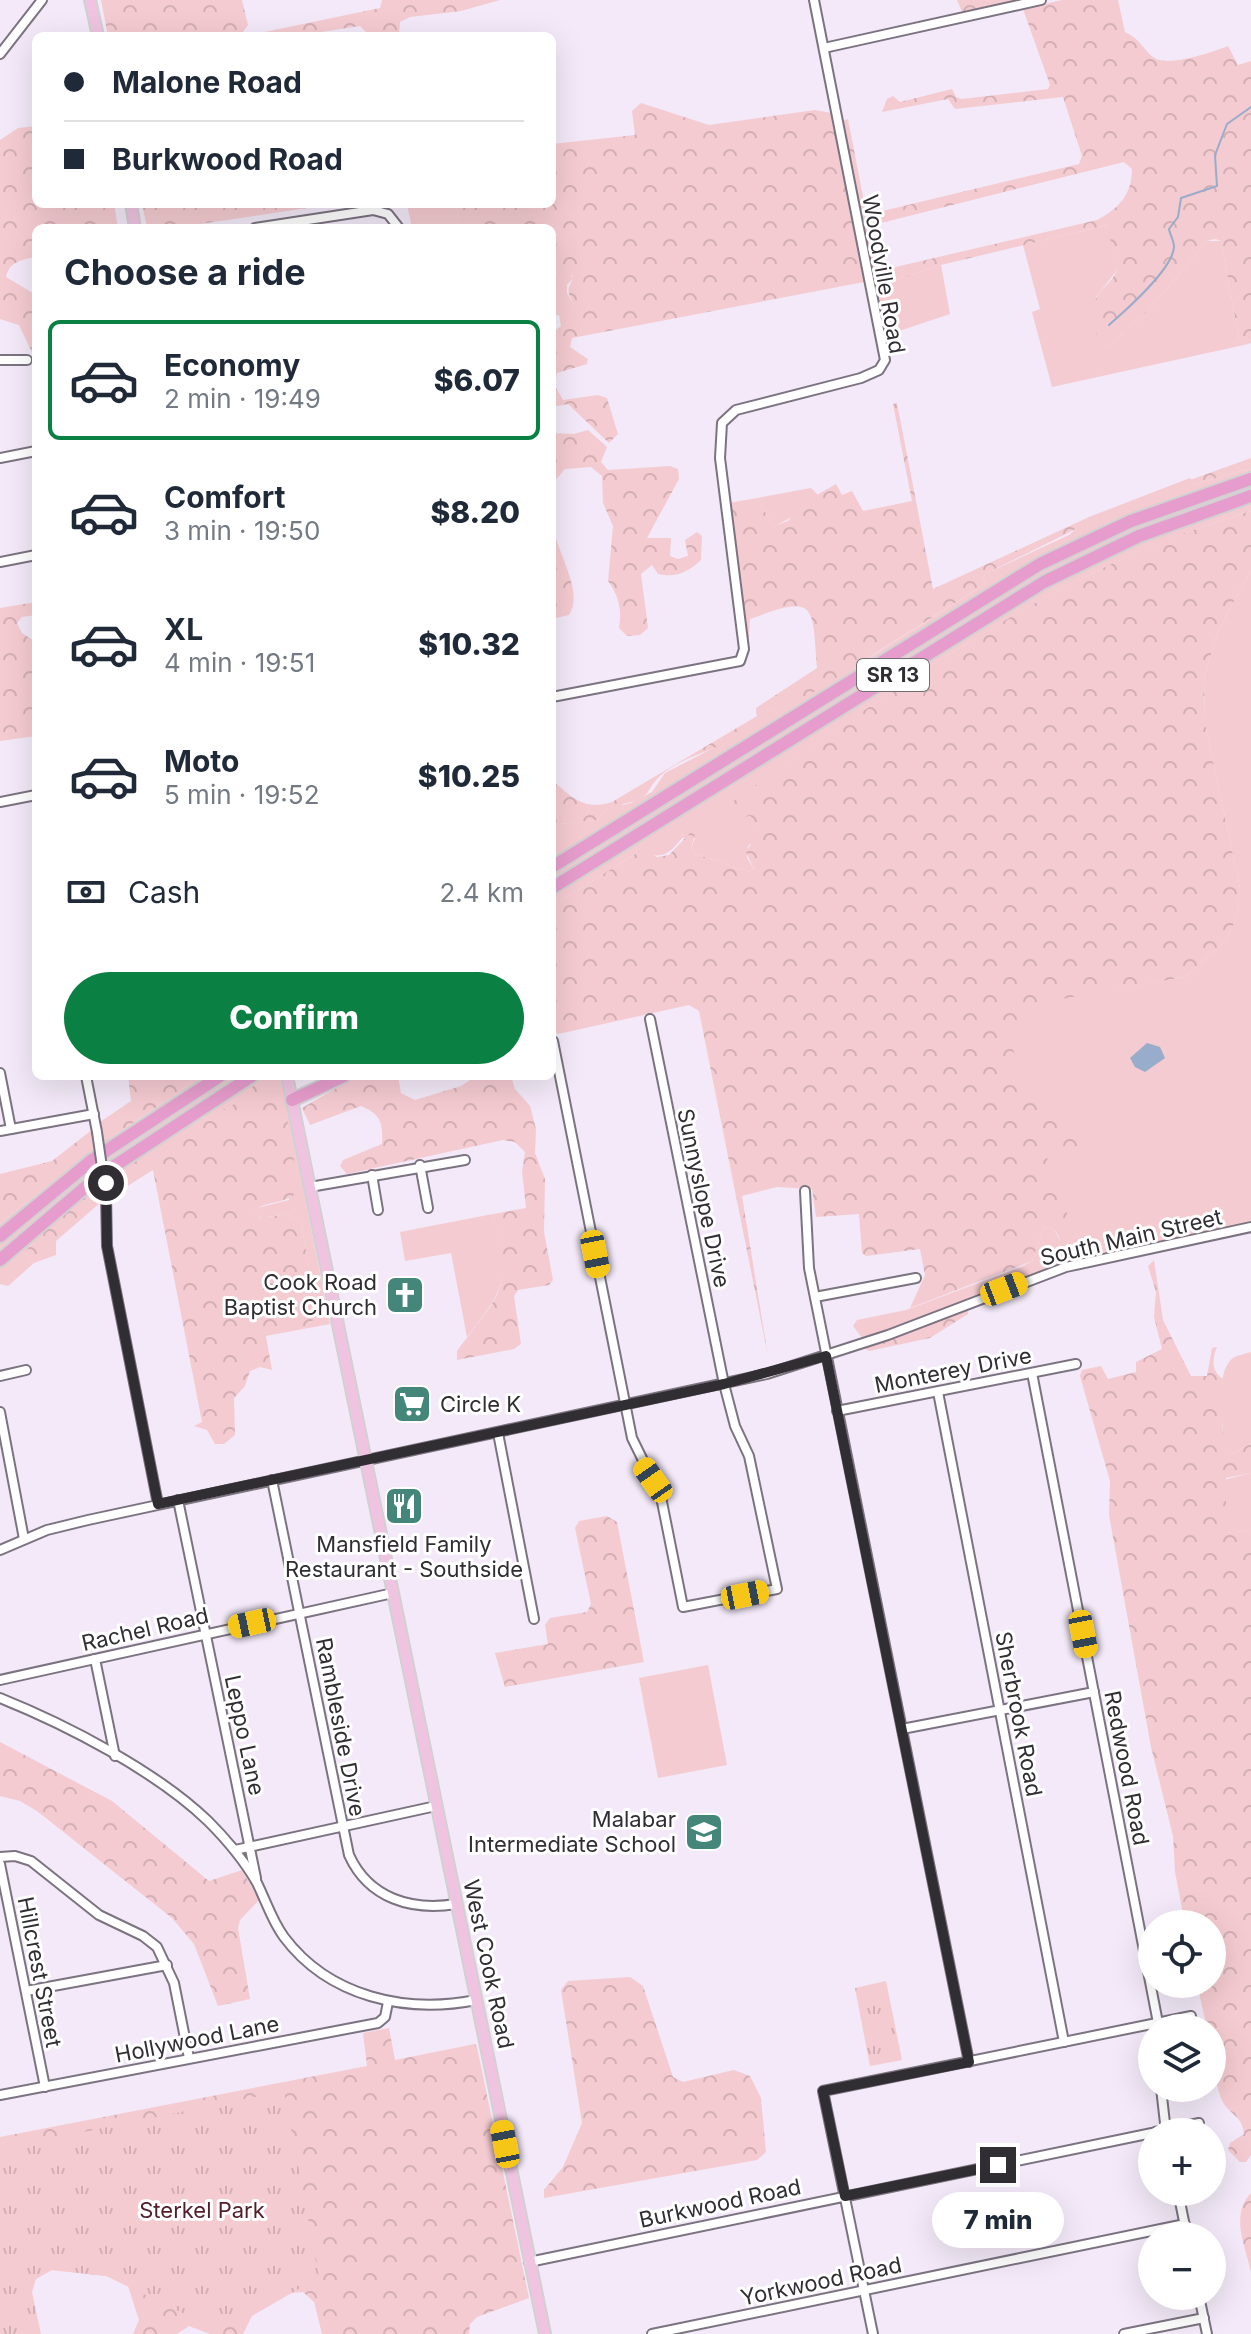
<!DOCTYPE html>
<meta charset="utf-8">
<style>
:root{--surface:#fff;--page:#f2f2f3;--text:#1f2937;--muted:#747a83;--line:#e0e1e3;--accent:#0b8043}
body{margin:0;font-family:Inter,sans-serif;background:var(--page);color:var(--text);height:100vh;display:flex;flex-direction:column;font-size:30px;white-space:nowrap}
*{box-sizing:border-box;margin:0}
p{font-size:26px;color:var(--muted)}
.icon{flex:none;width:44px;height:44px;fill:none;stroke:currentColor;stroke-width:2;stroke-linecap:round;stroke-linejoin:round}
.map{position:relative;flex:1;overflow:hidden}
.sheet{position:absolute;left:32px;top:224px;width:524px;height:856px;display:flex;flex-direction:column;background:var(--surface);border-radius:12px;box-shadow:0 8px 32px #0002}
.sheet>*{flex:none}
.top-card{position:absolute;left:32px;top:32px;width:524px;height:176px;border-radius:12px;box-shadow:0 8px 32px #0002;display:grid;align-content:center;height:176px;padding:0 32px;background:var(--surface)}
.buttons{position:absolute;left:1138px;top:1910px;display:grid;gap:16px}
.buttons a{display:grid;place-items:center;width:88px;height:88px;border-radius:50%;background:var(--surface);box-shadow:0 8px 32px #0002;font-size:40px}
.end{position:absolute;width:36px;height:36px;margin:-18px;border:10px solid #312e33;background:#fff;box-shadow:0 0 0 4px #fff}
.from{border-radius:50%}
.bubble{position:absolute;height:56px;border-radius:28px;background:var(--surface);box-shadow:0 8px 32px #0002;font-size:26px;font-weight:800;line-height:56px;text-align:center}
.car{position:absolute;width:24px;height:48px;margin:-24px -12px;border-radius:10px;box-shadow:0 0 6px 2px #0007;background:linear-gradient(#f5c518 24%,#345 0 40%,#f5c518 0 76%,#345 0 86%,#f5c518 0)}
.top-card b{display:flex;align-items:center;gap:28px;height:76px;font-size:30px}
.top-card b+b{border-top:2px solid var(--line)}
.top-card i{width:20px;height:20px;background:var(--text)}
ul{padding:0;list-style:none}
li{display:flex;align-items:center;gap:24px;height:120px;margin:0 16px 12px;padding:0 16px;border:4px solid transparent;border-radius:12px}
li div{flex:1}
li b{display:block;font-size:30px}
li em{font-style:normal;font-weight:800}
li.on{border-color:var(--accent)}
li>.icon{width:72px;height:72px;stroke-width:1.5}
h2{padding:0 32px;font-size:36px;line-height:96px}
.pay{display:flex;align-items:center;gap:20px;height:88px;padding:0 32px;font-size:30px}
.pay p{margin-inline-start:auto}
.primary-button{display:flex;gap:16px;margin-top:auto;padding:16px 32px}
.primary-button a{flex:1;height:92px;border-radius:48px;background:var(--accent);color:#fff;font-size:32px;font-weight:800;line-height:92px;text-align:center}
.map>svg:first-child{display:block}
</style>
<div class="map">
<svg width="1251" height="2334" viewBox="0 0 1251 2334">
<defs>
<pattern id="forest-crowns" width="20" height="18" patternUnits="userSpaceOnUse" patternTransform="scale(2)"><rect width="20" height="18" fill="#f4cbd1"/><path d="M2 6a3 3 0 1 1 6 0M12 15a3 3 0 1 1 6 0" fill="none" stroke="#d2afb4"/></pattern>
<pattern id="park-tufts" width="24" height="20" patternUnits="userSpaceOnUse" patternTransform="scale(2)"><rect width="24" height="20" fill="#f4cbd1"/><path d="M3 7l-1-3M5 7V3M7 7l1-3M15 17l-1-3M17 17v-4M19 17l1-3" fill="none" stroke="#d2afb4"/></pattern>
</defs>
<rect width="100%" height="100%" fill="#f3e9f8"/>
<g fill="#f4cbd1">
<path d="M407,204H456L459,228H412Z"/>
<path d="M1108,225L1117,270L1096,297L1107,347L1147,312L1207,241H1221L1239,339L1244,345L1052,387L1032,312L1040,309L1023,245Z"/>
<path d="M941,265L950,314L884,336L874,287Z"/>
<path d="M570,274L573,278L567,285V293L574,305L563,333H552L561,326L559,315L552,316V282Z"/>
<path d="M1251,468V511C1056,568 894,690 730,804L755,820L760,829L756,840L748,846L747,858L754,869L749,872L696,854L691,848L695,838H682C667,857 661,858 637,853L552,906V832L561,824L597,820L607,809L631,803L652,792L665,773L750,729L762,715L875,654L985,584L983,577L987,573L1069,535L1089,517L1190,478L1196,484Z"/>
<path d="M811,488L819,496C803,506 792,520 773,526L757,498Z"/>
<path d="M1251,570V1223L1068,1260L863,1339L853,1326L857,1320L906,1310L1021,1267L1032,1261L1044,1227L1054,1229L1060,1241L995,1050L1018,1006L1185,977L1224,942L1236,920L1240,888L1205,723L1204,678L1218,631Z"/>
<path d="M197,1076H264L233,1106L200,1119L110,1176L104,1142L178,1093Z"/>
<path d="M281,1078L330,1324L303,1329L318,1316L301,1223L288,1214L261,1218L252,1213L253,1209L289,1200Z"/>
<path d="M96,1149L102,1184L45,1228L25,1252L34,1263L8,1286L0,1284V1223Z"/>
<path d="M493,1214C510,1278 508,1285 467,1337L451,1253L405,1261L400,1232Z"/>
<path d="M1251,1352V1443L1232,1454L1226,1451C1223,1430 1213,1373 1233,1358C1238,1355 1245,1354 1251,1352Z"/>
<path d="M1251,1473V1530L1226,1533L1224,1480Z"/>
<path d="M708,1665L727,1765L658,1778L639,1678Z"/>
</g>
<g fill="url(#forest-crowns)" fill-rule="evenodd">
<path d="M101,0H242L248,25L240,36H108Z"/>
<path d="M382,0H500L461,11L410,17L400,22L399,36H370L360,26L295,36H246L380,8Z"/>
<path d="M957,0H1027L963,14Z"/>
<path d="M1062,0H1118L1125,32C1140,39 1142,48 1153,57C1168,68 1212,52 1228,46L1238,65L1251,61V343L1244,345L1239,339L1221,241L1215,239L1207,241L1147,312L1107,347C1094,342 1090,313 1095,301C1099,289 1113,282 1117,270L1107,225L941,265L874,287L842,121L848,119L866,212L870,214L1079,164L1082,156L1063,97L955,109L948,99L882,112L887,99L893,96L900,102L952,89L956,97L962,99L1048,89L1050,85L1023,9ZM1124,162L1132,169C1132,195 1118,209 1097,220L887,269L880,266L870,227L873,225Z"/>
<path d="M641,103L709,125L815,110L832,113L864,282L572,338L570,347L588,359L587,364L557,373L555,386L563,400L598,395L607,398L618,434L609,443L568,404L552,407V333H563L574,305C564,285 570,292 573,275L552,282V228H459L456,204H552V144L635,135L632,111Z"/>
<path d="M36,126V204H114L118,228H36V257C23,259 9,262 6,277L36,295V361L19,325L0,319V140L18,128Z"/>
<path d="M142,204H334L173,228H147Z"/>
<path d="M897,403L933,589L1089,517L1092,521L987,573L983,577L985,584L790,707C771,704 766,715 754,726C729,748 684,754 660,776C644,791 653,798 623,804L618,810L607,809L597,820L561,824L552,832V780C572,797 583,811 612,802L757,716L756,708L817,668C812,604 817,594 750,619L748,649L729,503L757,498L773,526L788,521L798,506L836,484L842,495L852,491L863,511L912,501L893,404Z"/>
<path d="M588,430L607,447L601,462L608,470L670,466L678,469L679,479L647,538H671L670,556L678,559L688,556L685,540L697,532L702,536L701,560C688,572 676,578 658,574L652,565L641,574L648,628L640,635L627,636L619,628C622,609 619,596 608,581L613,526L603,503L602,476L591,467L565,469L552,484V433L574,434Z"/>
<path d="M1251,458V468L1196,484L1190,480Z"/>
<path d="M1251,511V570L1218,631L1204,678L1205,723L1240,888L1236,920L1224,942L1185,977L1040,1003L1019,1023L1011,1041L1019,1071L1075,1133L1081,1149L1071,1154L1052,1144L1043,1147L1079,1246L1068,1250L1054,1229L1044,1227L1032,1261L910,1308L925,1275L920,1249L866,1256L862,1253L859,1214L816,1217L812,1189L777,1187L742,1196L768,1356L699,1011L689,1005L558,1034L552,1029V906L637,853L647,851L657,857L669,855L691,832L695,834L691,848L696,854L749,872L754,869L746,852L760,829L750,816L734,818L729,804C894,690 1055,568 1251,511Z"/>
<path d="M552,522C556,552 585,592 569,615L552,619Z"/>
<path d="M36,602V615L22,617L17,623L22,633L36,642V736L0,741V608Z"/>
<path d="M128,1076H197L178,1093L104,1142L100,1122L131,1101Z"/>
<path d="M264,1076H280L299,1190C287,1206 264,1199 252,1213L261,1218L288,1214L301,1223L318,1316L303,1329L266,1336L272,1370L260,1367L250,1371L245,1386L234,1398L235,1435L224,1444H215L207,1430L194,1426L202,1422L153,1170L110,1197V1176L200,1119L232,1106Z"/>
<path d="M357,1076H398L401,1093L415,1100L461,1086L476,1076H511L515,1089L530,1106L536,1129L535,1153L545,1179L544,1232L553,1280L549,1285L518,1290L514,1296L521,1344L514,1349L457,1360V1351C502,1290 513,1292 493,1214L526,1208L522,1171L525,1152L515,1142L503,1140L347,1174L340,1166L343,1160L382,1144C383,1123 381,1114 361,1106L310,1125L302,1108Z"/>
<path d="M93,1129L96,1149L0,1223V1174L52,1161Z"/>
<path d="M102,1184L101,1202L56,1241V1255L34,1263L25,1252L45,1228Z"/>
<path d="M1154,1260L1163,1320L1191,1376H1207L1212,1348L1217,1347C1212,1359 1211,1371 1223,1379L1222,1425L1227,1451L1232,1454L1251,1443V1473L1226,1478V1533L1251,1530V2155L1246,2162H1240L1228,2150L1230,2143L1244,2134C1243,2115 1227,2114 1221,2098C1213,2076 1212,2050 1212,2028H1207L1197,1984H1212V1924H1185L1175,1872L1173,1836L1151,1747L1109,1515L1110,1481L1080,1376L1082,1370L1101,1366L1108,1379L1136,1372V1362L1162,1349L1154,1317L1156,1292L1148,1266Z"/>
<path d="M969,1305L968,1314L930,1338L869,1351L863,1347Z"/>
<path d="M607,1516L617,1522L644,1662L505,1687L495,1653L548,1644L545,1625L550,1618L587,1612L591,1604L575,1528L579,1521Z"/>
<path d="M0,1742L112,1801L209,1881L242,1870L259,1900L240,1920L238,1928L250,1999L218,2006L194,1944L172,1918L37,1811L20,1801L0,1796Z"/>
<path d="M630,1977L643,1986L673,2077L683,2082L734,2070L750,2076L761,2098L766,2152L757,2160L544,2198V2190L563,2167L582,2123L561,1990L568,1981Z"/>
<path d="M389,2028L395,2060L475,2044L477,2047L529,2298L477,2317L470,2324L469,2334H322L314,2302L303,2292L291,2293L263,2307L0,2152V2137L367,2066L363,2033Z"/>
<path d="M0,2185L249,2311L252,2316L243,2334H210L189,2326L177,2334H133L139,2320L127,2283L106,2276L52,2270L0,2246Z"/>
<path d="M1251,2193V2272C1245,2245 1230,2215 1251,2193Z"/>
</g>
<g fill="url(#park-tufts)">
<path d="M886,1981L902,2060L870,2066L855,1988Z"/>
<path d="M284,2091L319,2277L252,2316L191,2317L106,2276L52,2270L36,2279L32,2292L41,2334H0V2149Z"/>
</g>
<path fill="#98accb" d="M1147,1043L1160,1047L1165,1058L1145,1072L1135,1067L1130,1058Z"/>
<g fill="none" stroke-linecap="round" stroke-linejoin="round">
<path stroke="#98accb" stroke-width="2" d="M1109,325C1126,310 1173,269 1174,247C1174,241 1170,235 1169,229L1178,217L1181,198L1217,186L1215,155L1227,124L1251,107"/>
<g stroke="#7c7380" stroke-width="12">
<g id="minor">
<path d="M824,48L1041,0"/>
<path d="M0,54L42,0"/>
<path d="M255,228L373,210L388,214L399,228"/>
<path d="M0,360H27"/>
<path d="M0,458L36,451"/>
<path d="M0,562L36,555"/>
<path d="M552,697L740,661L744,649L720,458L722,423L736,410L861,378L879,370L885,360L814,0"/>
<path d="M0,802L36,795"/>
<path d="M553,1041L632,1438L661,1497L683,1607L777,1589L749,1456L735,1426L724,1384L650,1019"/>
<path d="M0,1073L11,1129"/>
<path d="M86,1076L97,1132"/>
<path d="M0,1131L94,1114"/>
<path d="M420,1165L428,1208"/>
<path d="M372,1175L378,1210"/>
<path d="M310,1187L465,1160"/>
<path d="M805,1191L809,1268L969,2062"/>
<path d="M106,1195L107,1246L158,1504"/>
<path d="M815,1297L916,1278"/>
<path d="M1032,1373L1159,2028"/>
<path d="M0,1376L26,1370"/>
<path d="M938,1392L1064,2042"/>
<path d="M837,1411L1076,1364"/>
<path d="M0,1412L24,1539"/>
<path d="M498,1433L534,1619"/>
<path d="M272,1480L349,1855C369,1899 412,1911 456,1904"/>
<path d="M178,1500L256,1878"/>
<path d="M0,1550L47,1530L88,1520L767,1374L888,1335L1066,1267L1251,1227"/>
<path d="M95,1659L115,1756"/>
<path d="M0,1680L393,1593"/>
<path d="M0,1698C67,1725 156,1771 208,1821C227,1840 244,1860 257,1883C266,1901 272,1921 284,1937C329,1997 406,2014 476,2000"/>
<path d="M902,1729L1094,1692"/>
<path d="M235,1850L436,1806"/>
<path d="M0,1857L15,1856L31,1861L99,1915L143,1936L157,1947L174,1983L189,2058"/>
<path d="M0,1864L45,2087"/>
<path d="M26,1991L167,1965"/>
<path d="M1161,2088L1166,2132"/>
<path d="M0,2095L378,2023L385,2017L388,2002"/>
<path d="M1155,2132L1199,2123"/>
<path d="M1178,2192L1187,2236"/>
<path d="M529,2262L1152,2133"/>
<path d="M1199,2296L1207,2334"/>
<path d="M652,2334L1185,2224"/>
<path d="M873,2334L823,2091L1191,2016"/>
<path d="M1124,2334L1204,2318"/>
</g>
</g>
<g stroke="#d2d1d2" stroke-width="14">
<g id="major">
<path d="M90,0L98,36"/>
<path d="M131,204L135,228"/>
<path d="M287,1076L545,2334"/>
</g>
</g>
<g stroke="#d2d1d2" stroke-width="16">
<g id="highway">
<path d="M552,867L1040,564L1131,521L1251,479"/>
<path d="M552,888L1044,582L1139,536L1251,496"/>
<path d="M292,1100L344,1076"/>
<path d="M0,1236L92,1160L220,1076"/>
<path d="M0,1260L96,1178L252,1076"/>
</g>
</g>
<use href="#minor" stroke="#fff" stroke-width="8"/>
<use href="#major" stroke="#f0c4e1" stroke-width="10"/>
<use href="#highway" stroke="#e69dcd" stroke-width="12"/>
<g stroke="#7c7380" stroke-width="12" stroke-linecap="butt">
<path id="minor-bridge" d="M97,1132L106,1195"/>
</g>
<use href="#minor-bridge" stroke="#fff" stroke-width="8"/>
</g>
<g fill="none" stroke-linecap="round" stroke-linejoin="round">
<path stroke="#312e33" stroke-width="10" d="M106,1183L107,1246L158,1504L724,1384L826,1356L969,2062L823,2091L845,2196L998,2165"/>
</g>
<defs>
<g id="church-square" transform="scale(2)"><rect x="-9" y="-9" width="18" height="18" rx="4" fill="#44877a" stroke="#fff"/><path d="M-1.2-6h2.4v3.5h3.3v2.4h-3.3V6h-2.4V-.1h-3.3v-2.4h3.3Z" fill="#fff"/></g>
<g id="supermarket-square" transform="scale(2)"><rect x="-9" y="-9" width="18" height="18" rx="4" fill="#44877a" stroke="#fff"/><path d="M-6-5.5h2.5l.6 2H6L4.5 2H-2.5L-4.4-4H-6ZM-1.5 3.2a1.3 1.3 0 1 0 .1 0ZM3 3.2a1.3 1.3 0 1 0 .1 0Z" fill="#fff"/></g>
<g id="restaurant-square" transform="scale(2)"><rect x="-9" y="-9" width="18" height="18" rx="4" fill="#44877a" stroke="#fff"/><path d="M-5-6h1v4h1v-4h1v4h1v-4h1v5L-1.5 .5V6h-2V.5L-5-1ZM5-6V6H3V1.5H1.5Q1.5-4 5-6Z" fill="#fff"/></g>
<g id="school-square" transform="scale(2)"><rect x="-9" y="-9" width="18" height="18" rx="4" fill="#44877a" stroke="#fff"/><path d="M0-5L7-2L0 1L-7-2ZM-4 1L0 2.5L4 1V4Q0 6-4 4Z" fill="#fff"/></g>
</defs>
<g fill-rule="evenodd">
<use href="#church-square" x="405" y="1295"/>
<use href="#supermarket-square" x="412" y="1404"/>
<use href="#restaurant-square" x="404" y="1506"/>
<use href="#school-square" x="704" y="1832"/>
</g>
<g text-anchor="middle" stroke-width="6" stroke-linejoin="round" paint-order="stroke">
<rect fill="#fff" stroke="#6f6d70" stroke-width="2" x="857" y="659" width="72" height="32" rx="6"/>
<g font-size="20" font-weight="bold" fill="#312e33">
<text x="893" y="682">SR 13</text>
</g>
<g font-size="22" fill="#312e33" stroke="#fff">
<text transform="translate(884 274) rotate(80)" y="8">Woodville Road</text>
<text transform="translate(704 1198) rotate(78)" y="8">Sunnyslope Drive</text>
<text transform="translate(1131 1237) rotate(-13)" y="8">South Main Street</text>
<text transform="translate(953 1370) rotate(-11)" y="8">Monterey Drive</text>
<text transform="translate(145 1629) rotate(-13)" y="8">Rachel Road</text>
<text transform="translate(1019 1714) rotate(79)" y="8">Sherbrook Road</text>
<text transform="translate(341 1727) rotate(79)" y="8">Rambleside Drive</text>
<text transform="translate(245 1735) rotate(78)" y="8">Leppo Lane</text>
<text transform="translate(1127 1768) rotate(79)" y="8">Redwood Road</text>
<text transform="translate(489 1964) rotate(78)" y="8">West Cook Road</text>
<text transform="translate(40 1972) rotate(79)" y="8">Hillcrest Street</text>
<text transform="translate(197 2039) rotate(-11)" y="8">Hollywood Lane</text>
<text transform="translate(720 2203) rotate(-12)" y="8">Burkwood Road</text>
<text transform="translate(821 2281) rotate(-12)" y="8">Yorkwood Road</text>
</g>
<g font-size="22" fill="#312e33" stroke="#fff" text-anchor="end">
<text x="377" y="1290">Cook Road<tspan x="377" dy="25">Baptist Church</tspan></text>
<text x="440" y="1412" text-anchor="start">Circle K</text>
<text x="404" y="1552" text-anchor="middle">Mansfield Family<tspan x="404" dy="25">Restaurant - Southside</tspan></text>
<text x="676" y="1827">Malabar<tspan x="676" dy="25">Intermediate School</tspan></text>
</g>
<g font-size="22" fill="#531e2b" stroke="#fff">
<text x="202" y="2218">Sterkel Park</text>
</g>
</g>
</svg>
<div class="buttons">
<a><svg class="icon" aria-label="locate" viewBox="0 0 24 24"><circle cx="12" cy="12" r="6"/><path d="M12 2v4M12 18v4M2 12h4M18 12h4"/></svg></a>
<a><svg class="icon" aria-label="layers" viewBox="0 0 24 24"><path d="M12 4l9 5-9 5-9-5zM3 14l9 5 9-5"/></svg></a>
<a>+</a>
<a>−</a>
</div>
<i class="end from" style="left:106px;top:1183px"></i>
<i class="end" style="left:998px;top:2165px"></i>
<div class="bubble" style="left:932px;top:2192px;width:132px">7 min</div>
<i class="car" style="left:595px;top:1254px;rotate:169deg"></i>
<i class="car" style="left:1004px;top:1289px;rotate:69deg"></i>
<i class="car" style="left:653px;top:1480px;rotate:325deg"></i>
<i class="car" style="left:745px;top:1595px;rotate:79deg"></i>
<i class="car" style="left:252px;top:1623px;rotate:258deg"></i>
<i class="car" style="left:1083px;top:1634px;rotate:169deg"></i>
<i class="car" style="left:505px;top:2144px;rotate:349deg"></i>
<div class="top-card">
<b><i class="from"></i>Malone Road</b>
<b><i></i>Burkwood Road</b>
</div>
<section class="sheet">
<h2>Choose a ride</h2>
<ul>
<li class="on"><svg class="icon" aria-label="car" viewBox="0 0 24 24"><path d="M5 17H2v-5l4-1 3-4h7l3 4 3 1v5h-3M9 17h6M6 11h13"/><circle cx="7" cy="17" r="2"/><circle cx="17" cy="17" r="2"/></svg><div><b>Economy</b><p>2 min · 19:49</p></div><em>$6.07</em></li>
<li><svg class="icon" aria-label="car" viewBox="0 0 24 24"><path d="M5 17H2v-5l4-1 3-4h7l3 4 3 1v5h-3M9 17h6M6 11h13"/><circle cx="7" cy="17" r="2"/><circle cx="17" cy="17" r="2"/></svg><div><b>Comfort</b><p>3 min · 19:50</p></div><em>$8.20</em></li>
<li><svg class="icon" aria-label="car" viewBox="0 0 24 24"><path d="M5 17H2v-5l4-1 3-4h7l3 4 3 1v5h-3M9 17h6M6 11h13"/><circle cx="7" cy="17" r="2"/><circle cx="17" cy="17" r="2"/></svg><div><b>XL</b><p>4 min · 19:51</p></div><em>$10.32</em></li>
<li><svg class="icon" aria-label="car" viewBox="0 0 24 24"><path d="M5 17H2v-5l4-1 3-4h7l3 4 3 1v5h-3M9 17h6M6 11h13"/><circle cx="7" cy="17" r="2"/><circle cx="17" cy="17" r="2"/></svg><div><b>Moto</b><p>5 min · 19:52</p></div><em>$10.25</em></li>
</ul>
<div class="pay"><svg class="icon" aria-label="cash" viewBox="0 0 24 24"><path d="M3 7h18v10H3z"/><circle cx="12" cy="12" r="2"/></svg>Cash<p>2.4 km</p></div>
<div class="primary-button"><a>Confirm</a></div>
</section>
</div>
